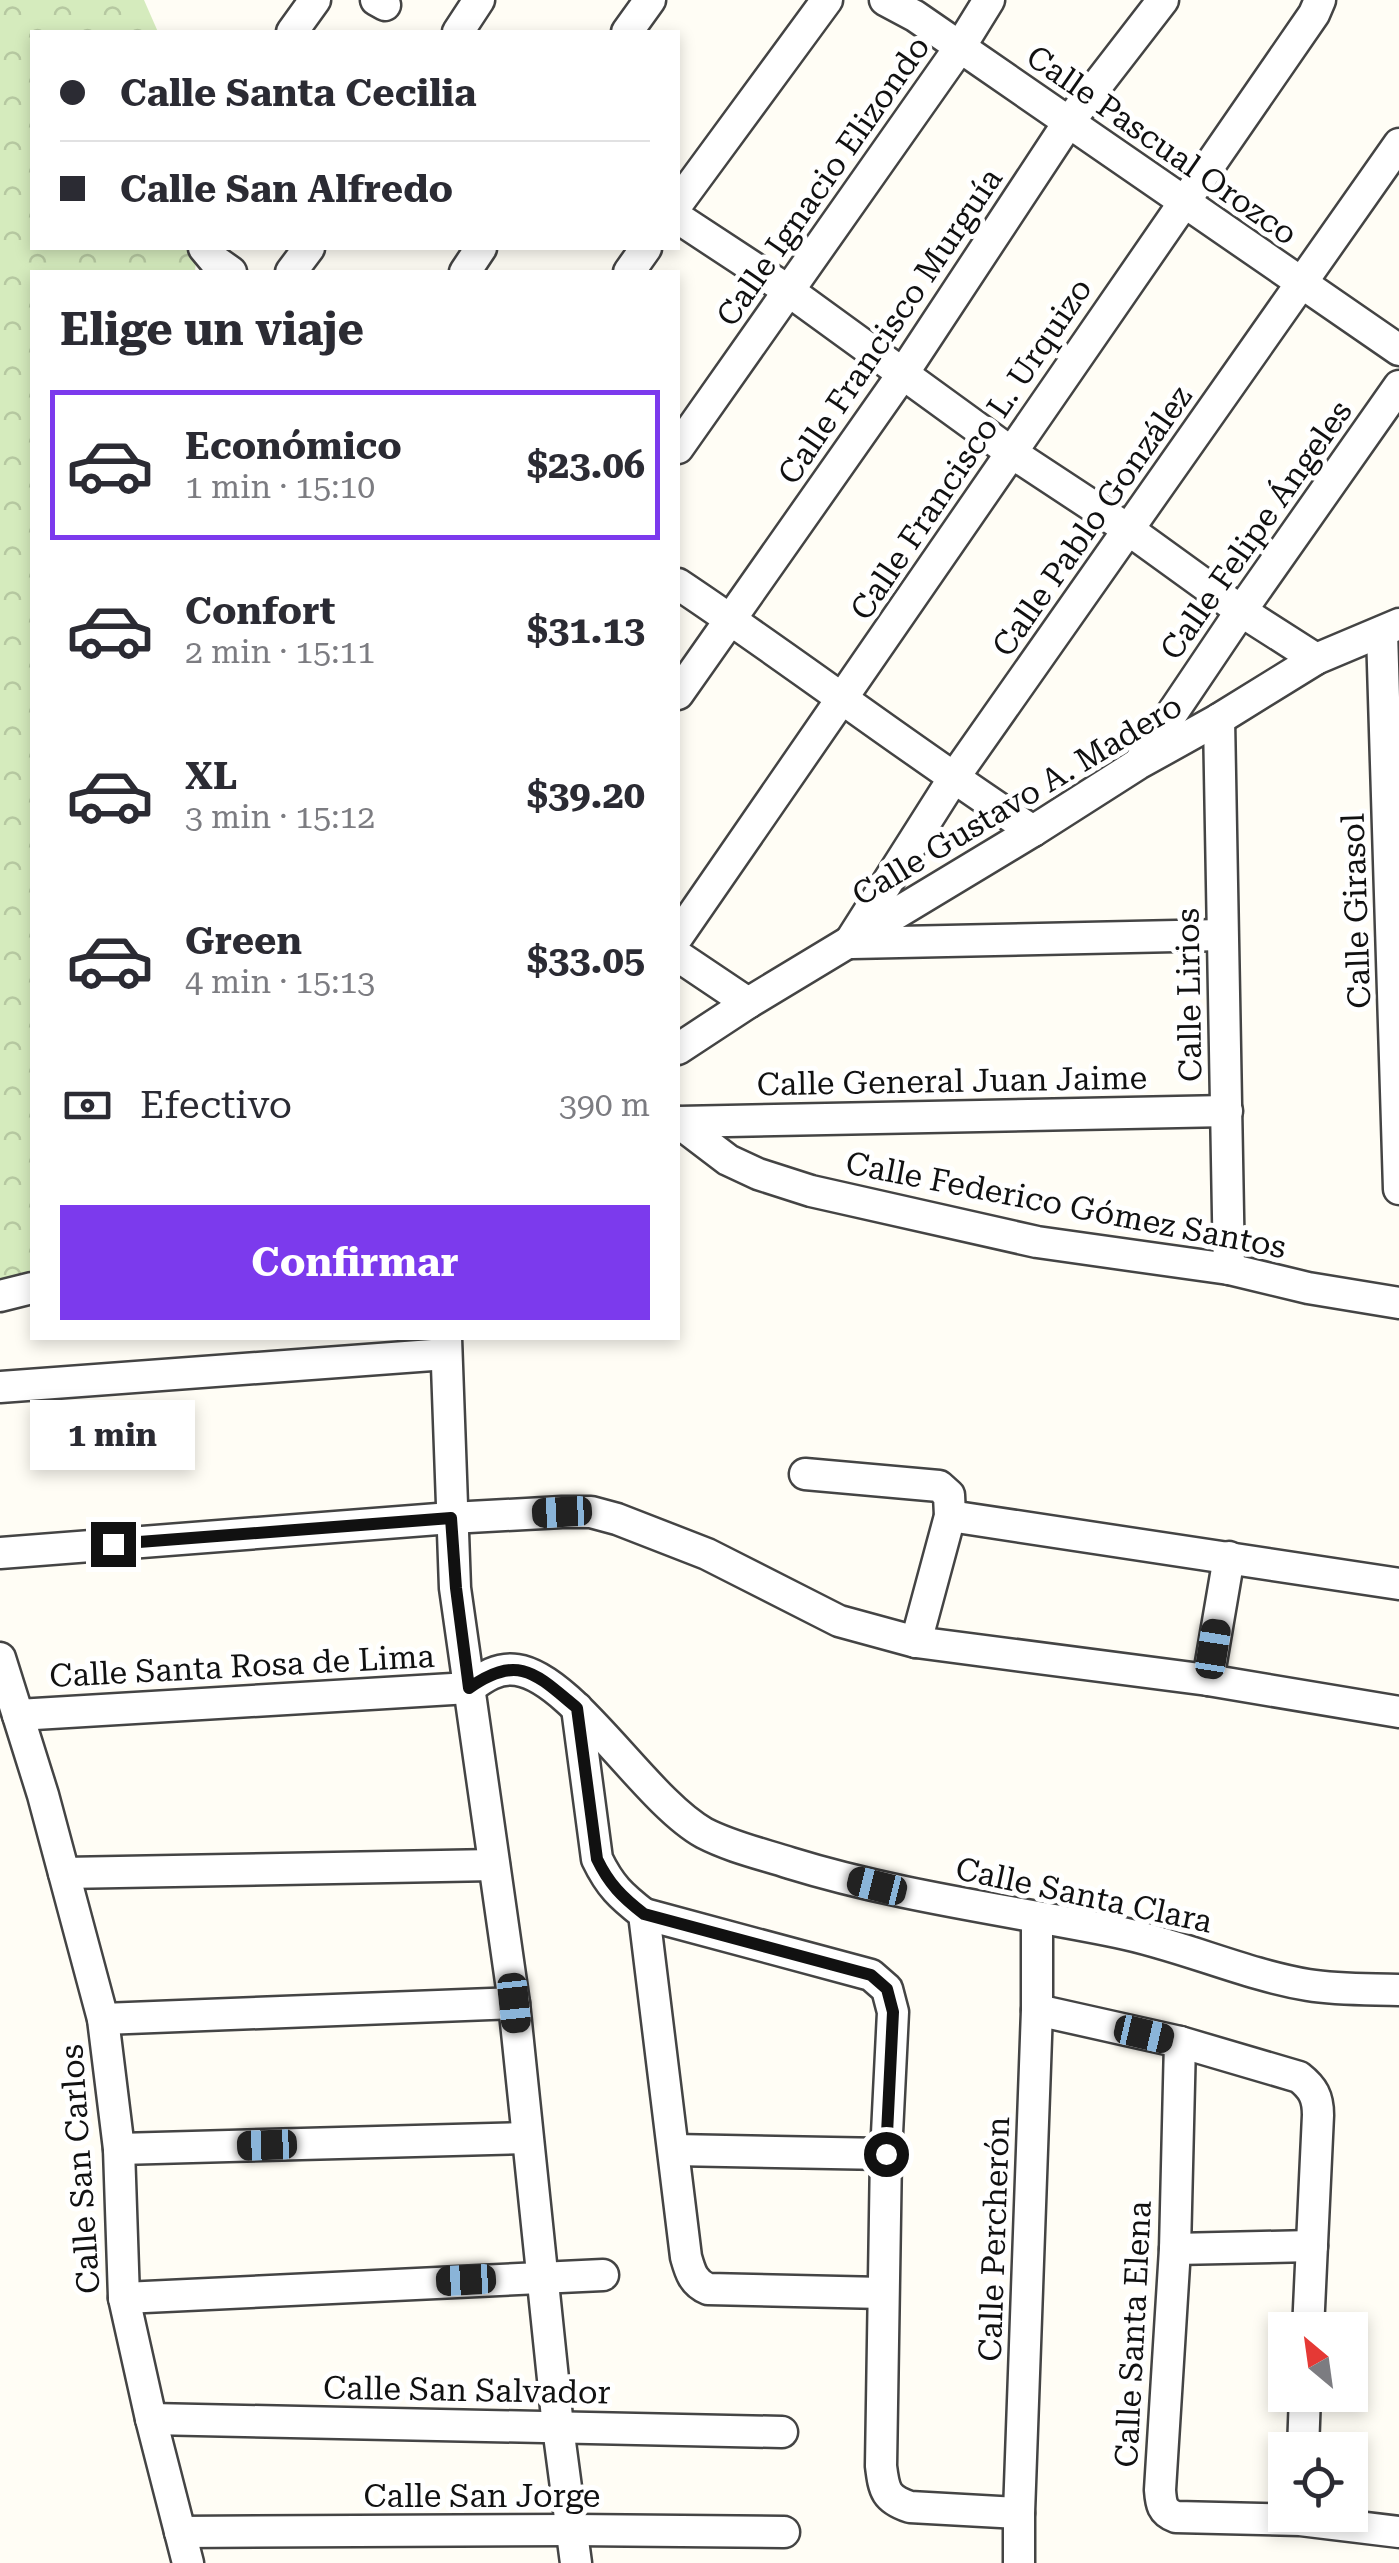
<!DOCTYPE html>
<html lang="es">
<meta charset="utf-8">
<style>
:root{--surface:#fff;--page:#f7f7f7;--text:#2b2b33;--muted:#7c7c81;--line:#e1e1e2;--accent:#7c3aed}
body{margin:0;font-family:"Roboto Serif",serif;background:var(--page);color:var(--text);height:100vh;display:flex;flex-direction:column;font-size:38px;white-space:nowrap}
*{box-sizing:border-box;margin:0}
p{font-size:32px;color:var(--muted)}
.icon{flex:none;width:55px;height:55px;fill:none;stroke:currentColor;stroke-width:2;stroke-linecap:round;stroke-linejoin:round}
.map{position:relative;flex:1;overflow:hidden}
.sheet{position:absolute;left:30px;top:270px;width:650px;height:1070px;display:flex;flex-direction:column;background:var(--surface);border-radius:0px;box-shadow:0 5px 15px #0003}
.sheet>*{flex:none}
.top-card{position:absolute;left:30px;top:30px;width:650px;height:220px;border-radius:0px;box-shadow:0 5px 15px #0003;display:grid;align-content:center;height:220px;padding:0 30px;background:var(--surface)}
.needle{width:65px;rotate:331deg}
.tools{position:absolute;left:1268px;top:2312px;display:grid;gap:20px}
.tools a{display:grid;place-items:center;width:100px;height:100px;border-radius:0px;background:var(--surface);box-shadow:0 5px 15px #0003;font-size:50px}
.end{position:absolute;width:45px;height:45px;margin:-22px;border:12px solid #111;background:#fff;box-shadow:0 0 0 5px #fff}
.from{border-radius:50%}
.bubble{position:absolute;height:70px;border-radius:0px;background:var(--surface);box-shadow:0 5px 15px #0003;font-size:32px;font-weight:700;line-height:70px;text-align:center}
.car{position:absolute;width:30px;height:60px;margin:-30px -15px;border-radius:12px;box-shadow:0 0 8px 2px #0007;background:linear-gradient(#222 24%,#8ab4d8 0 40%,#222 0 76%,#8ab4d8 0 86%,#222 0)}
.top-card b{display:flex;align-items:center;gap:35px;height:95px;font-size:38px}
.top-card b+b{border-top:2px solid var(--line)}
.top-card i{width:25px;height:25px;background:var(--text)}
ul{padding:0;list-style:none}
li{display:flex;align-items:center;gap:30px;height:150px;margin:0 20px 15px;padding:0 10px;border:5px solid transparent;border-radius:0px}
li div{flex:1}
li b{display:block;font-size:38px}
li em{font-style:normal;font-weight:700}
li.active{border-color:var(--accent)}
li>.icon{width:90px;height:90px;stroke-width:1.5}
h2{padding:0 30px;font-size:45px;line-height:120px}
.pay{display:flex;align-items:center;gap:25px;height:110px;padding:0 30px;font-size:38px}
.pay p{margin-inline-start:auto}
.button{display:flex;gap:20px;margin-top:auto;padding:20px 30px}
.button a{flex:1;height:115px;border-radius:0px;background:var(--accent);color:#fff;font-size:40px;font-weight:700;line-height:115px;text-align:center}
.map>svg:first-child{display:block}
</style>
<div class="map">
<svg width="1399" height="2563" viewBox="0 0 1399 2563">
<defs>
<pattern id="park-crowns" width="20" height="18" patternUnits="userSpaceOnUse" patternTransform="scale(2.5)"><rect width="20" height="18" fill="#d5ebbd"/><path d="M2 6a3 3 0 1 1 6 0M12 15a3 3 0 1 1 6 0" fill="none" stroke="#b6c8a1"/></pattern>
</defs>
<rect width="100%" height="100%" fill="#fffdf5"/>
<path fill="url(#park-crowns)" d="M0,0H144L158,32H32V248H197L195,272H32V1287L0,1297Z"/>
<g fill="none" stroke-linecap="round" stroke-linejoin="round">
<g stroke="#444" stroke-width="35">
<g id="minor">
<path d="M376,0L385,5"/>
<path d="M885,0L915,16L960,47L1399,350"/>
<path d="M292,32L315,0"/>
<path d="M458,32L479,0"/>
<path d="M627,32L650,0"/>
<path d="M678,203L827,0"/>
<path d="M678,218L789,291L1012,453L1129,530L1241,611L1316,659"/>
<path d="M204,248L214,260L231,272"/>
<path d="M291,272L309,248"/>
<path d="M465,272L481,248"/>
<path d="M629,272L646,248"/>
<path d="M678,448L960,47L989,0"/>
<path d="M678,584C798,664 912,752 1033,831"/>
<path d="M1382,632L1399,1189"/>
<path d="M678,694L902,375L1068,123L1163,0"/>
<path d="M1219,719L1229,1269"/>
<path d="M1142,758L1241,611L1399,386"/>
<path d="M678,936L1314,14L1320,0"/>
<path d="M849,943L953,779L1399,144"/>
<path d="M852,943L1222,935"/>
<path d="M678,956L748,1003"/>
<path d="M678,1049L748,1003L1033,831L1138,764L1219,719L1316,659L1399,624"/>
<path d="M678,1122L728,1160L758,1174L811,1191L1037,1242L1229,1269L1308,1288L1399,1303"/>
<path d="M679,1122L1227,1111"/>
<path d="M0,1296L32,1288"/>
<path d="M446,1338L455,1588L514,2003L558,2427L576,2563"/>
<path d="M0,1387L446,1354"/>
<path d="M805,1474L939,1486L949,1495L950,1516L916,1642"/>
<path d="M950,1516L1399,1584"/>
<path d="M0,1553L451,1518L562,1512H591L617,1519L707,1554L839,1621L916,1642L1208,1680L1399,1712"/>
<path d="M0,1658L43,1795L103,2019L119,2149L124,2298L151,2419L188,2563"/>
<path d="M1208,1680L1229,1557"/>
<path d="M577,1708L597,1859C610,1886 621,1896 644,1914L686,2257C690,2271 693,2283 708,2289L883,2293"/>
<path d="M18,1715L469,1688C484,1677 498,1667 517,1670C573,1678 645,1800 704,1833C731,1847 762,1854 790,1863C897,1896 1008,1910 1117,1932C1182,1945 1243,1974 1308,1985C1338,1990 1369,1989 1399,1990"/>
<path d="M64,1873L494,1865"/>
<path d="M644,1914L871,1975L887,1989L893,2012L886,2154L881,2466C884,2491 886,2499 910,2507L1019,2513"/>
<path d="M1037,2010L1180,2042L1299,2077C1313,2088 1318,2097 1318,2115L1308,2330"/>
<path d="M103,2019L514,2003"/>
<path d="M1180,2042L1175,2249L1160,2490C1161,2504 1162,2512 1176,2517L1300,2520L1399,2532"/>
<path d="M119,2149L527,2138"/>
<path d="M674,2150L886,2154"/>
<path d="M1175,2249L1312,2246"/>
<path d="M124,2298L603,2275"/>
<path d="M151,2419L782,2432"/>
<path d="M1303,2450L1305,2395"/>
<path d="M180,2532L572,2530L784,2532"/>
<path d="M1019,2563V2513L1037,2010V1918"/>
</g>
</g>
<use href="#minor" stroke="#fff" stroke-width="30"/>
</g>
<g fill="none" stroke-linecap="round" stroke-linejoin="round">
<path stroke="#111" stroke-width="12" d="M113,1544L451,1518L456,1588L469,1688C519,1653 536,1674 577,1708L597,1859C609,1884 622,1897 644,1914L871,1975L887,1989L893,2012L886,2154"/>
</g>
<g text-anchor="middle" stroke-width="10" stroke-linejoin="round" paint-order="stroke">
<g font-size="32" fill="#111" stroke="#fff">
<text transform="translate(1162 145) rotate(35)" y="11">Calle Pascual Orozco</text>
<text transform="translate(823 181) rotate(-55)" y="11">Calle Ignacio Elizondo</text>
<text transform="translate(890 326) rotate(-56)" y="11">Calle Francisco Murguía</text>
<text transform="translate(971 449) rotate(-56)" y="11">Calle Francisco L. Urquizo</text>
<text transform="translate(1092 521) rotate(-55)" y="11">Calle Pablo González</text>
<text transform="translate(1256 530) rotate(-55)" y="11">Calle Felipe Ángeles</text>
<text transform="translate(1017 800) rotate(-31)" y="11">Calle Gustavo A. Madero</text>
<text transform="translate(1356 911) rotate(-92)" y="11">Calle Girasol</text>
<text transform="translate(1189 995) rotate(-91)" y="11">Calle Lirios</text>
<text transform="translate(952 1081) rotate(-1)" y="11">Calle General Juan Jaime</text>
<text transform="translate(1066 1205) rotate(11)" y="11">Calle Federico Gómez Santos</text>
<text transform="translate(242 1666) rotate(-3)" y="11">Calle Santa Rosa de Lima</text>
<text transform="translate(1084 1895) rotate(12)" y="11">Calle Santa Clara</text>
<text transform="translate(80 2169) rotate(-94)" y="11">Calle San Carlos</text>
<text transform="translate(994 2239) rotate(-88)" y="11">Calle Percherón</text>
<text transform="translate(1133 2334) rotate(-87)" y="11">Calle Santa Elena</text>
<text transform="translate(467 2390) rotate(1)" y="11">Calle San Salvador</text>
<text x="482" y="2507">Calle San Jorge</text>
</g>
</g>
</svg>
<div class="tools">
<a><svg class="needle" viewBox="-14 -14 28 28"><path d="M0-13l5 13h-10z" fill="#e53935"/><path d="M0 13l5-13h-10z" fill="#7c7c81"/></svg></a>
<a><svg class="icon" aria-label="locate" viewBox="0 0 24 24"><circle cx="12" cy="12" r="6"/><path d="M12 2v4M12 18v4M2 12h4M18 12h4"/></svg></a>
</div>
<i class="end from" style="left:886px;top:2154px"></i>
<i class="end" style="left:113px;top:1544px"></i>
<div class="bubble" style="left:30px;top:1400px;width:165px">1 min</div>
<i class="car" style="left:562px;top:1512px;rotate:267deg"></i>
<i class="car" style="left:1213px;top:1649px;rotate:9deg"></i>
<i class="car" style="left:877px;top:1886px;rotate:284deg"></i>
<i class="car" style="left:514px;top:2003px;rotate:174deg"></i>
<i class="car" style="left:1144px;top:2034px;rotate:103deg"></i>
<i class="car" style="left:267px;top:2145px;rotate:268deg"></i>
<i class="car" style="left:466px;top:2280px;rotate:267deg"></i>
<div class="top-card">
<b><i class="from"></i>Calle Santa Cecilia</b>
<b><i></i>Calle San Alfredo</b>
</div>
<section class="sheet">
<h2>Elige un viaje</h2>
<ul>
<li class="active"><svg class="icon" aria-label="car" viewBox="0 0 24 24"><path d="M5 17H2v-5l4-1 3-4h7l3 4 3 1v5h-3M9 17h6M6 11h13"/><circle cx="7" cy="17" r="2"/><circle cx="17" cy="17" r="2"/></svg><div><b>Económico</b><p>1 min · 15:10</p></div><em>$23.06</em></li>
<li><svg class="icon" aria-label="car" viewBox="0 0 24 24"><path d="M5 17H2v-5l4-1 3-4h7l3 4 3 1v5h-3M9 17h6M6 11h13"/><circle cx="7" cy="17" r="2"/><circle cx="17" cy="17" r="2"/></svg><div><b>Confort</b><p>2 min · 15:11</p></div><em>$31.13</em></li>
<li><svg class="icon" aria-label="car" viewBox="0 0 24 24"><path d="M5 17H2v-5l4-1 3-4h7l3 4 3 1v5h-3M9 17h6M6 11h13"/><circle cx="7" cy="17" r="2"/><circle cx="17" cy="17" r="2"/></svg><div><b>XL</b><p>3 min · 15:12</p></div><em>$39.20</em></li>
<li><svg class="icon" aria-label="car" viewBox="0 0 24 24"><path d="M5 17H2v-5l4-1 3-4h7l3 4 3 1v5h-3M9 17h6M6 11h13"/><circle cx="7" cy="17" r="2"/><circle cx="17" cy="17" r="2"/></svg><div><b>Green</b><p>4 min · 15:13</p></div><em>$33.05</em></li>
</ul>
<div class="pay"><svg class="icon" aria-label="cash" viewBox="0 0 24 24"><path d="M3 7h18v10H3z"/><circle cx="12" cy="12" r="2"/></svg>Efectivo<p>390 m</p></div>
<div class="button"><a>Confirmar</a></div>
</section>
</div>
